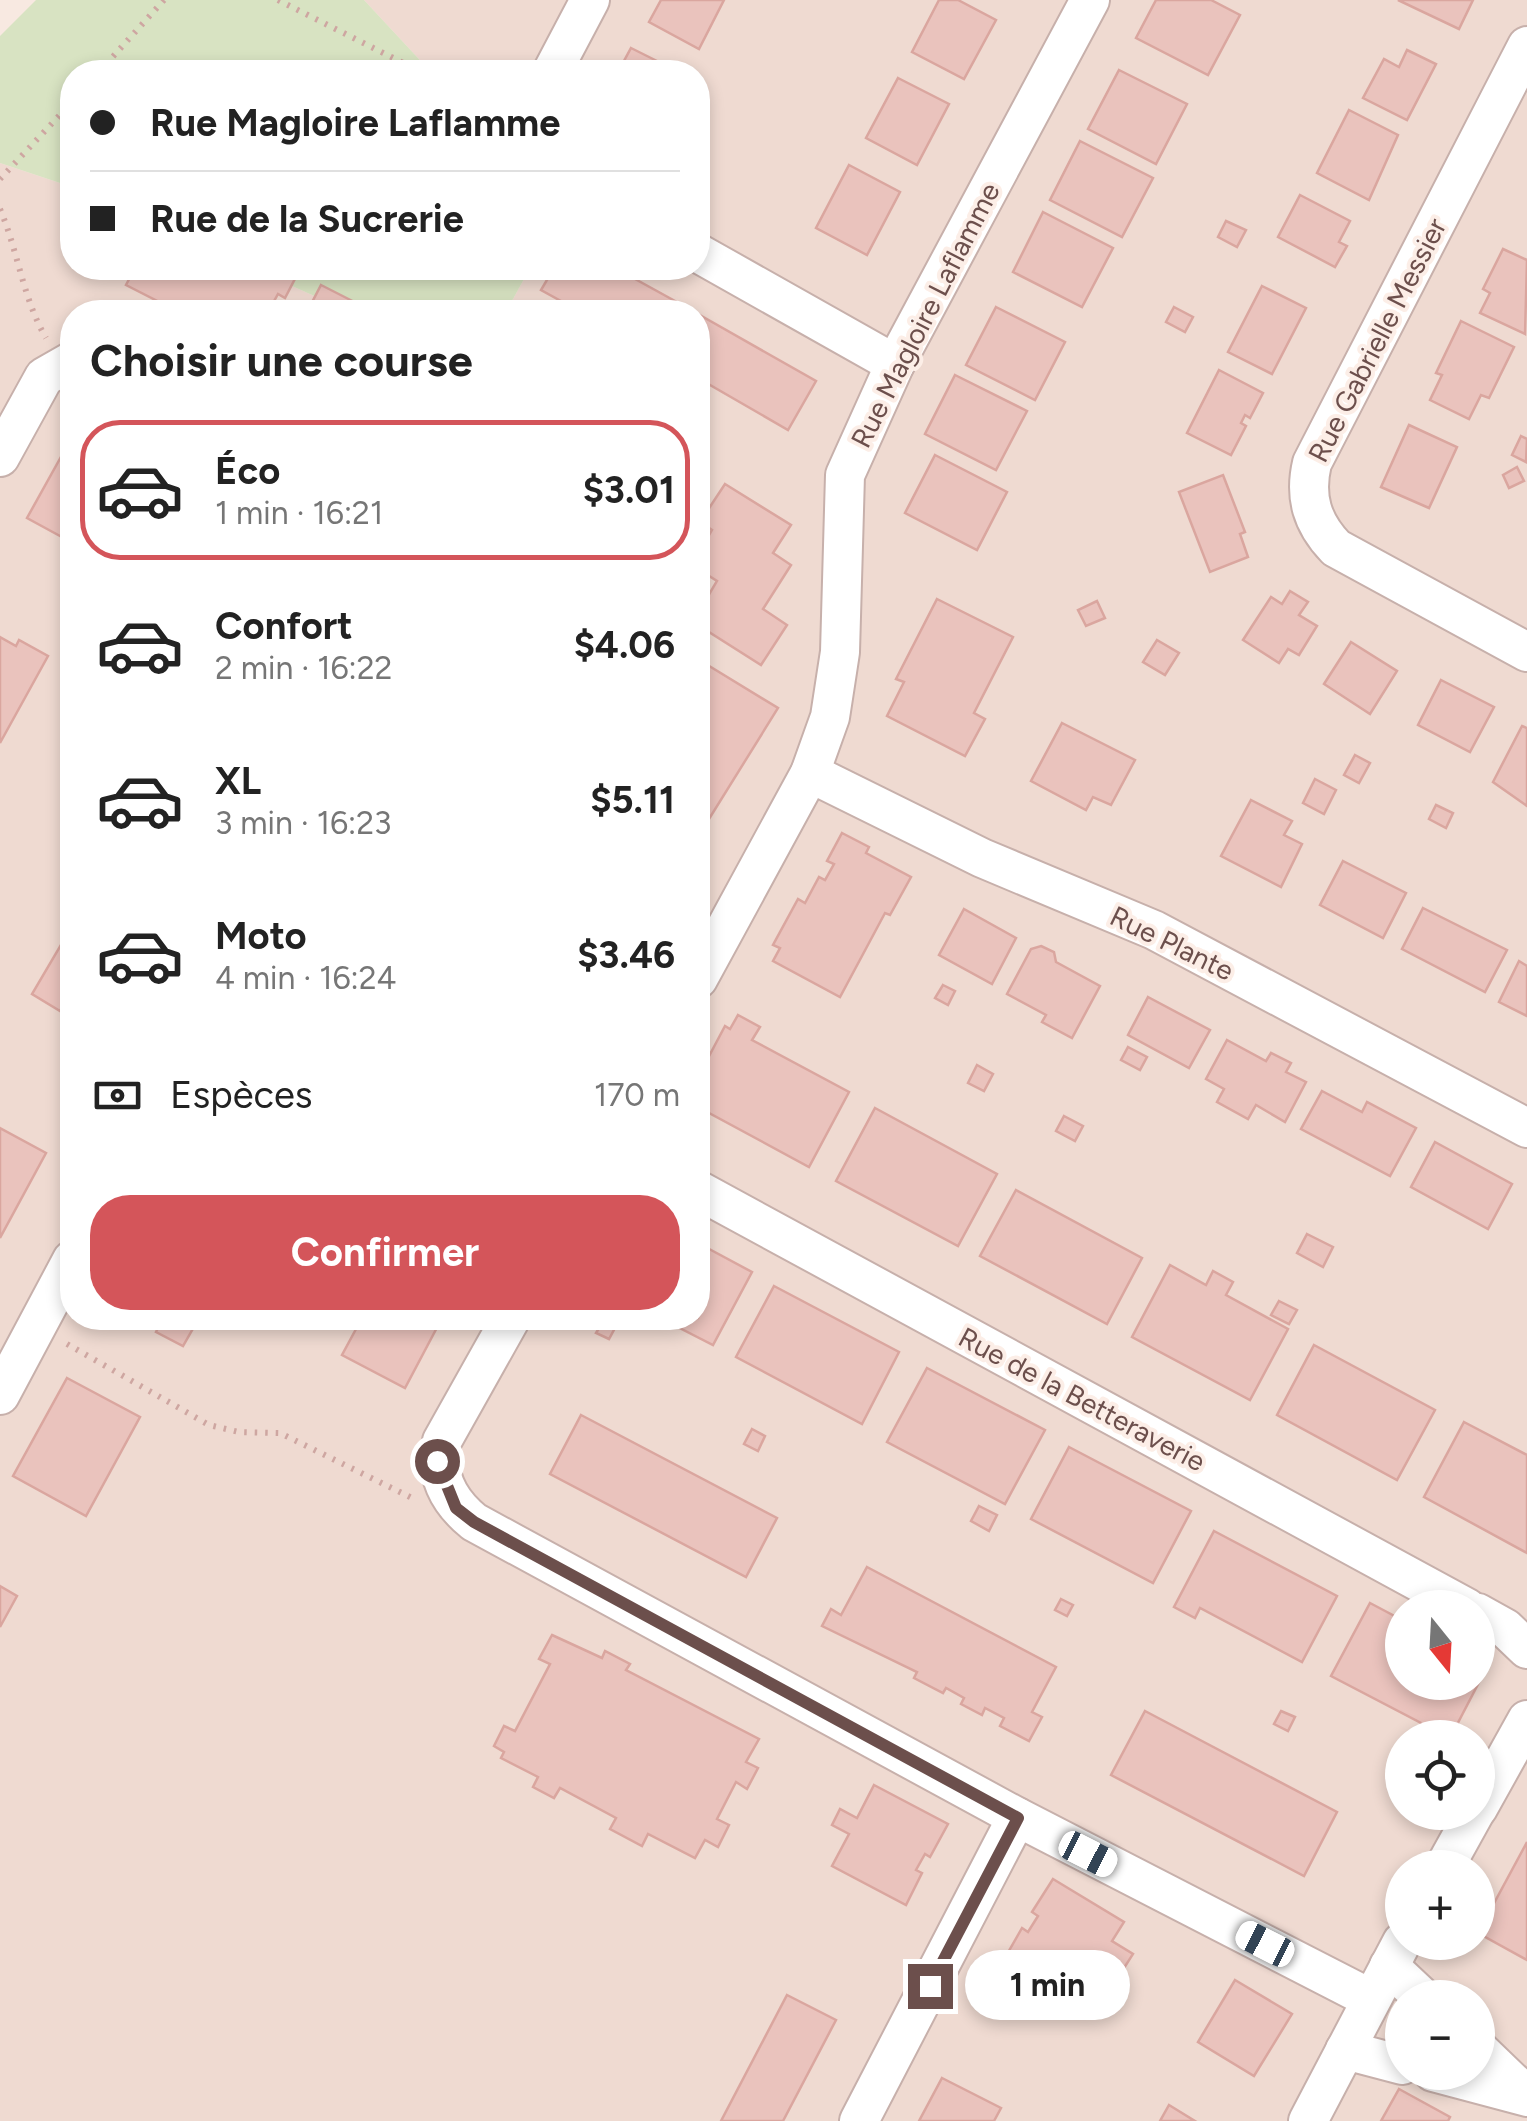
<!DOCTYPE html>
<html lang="fr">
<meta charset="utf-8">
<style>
:root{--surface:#fff;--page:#f6f6f6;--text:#222;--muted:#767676;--line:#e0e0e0;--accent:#d4555a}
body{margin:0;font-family:Figtree,sans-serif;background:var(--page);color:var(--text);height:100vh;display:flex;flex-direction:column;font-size:38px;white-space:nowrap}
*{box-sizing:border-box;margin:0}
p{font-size:32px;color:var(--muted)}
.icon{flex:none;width:55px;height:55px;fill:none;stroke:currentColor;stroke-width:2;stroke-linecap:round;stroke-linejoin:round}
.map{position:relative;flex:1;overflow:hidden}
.details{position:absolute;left:60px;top:300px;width:650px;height:1030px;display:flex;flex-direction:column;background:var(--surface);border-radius:40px;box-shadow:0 5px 15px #0003}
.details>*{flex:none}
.hud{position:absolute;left:60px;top:60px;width:650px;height:220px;border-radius:40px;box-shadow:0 5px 15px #0003;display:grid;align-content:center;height:220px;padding:0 30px;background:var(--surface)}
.needle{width:65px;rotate:162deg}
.tools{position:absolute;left:1385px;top:1590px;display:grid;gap:20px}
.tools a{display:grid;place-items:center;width:110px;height:110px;border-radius:50%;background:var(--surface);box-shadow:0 5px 15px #0003;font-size:50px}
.end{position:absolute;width:45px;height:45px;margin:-22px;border:12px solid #6c4f4c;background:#fff;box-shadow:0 0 0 5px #fff}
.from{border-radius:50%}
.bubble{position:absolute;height:70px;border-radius:35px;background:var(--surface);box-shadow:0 5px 15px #0003;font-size:32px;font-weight:700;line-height:70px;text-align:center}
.car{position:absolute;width:30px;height:60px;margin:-30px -15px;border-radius:12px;box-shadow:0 0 8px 2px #0007;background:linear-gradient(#fff 24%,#345 0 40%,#fff 0 76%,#345 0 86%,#fff 0)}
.hud b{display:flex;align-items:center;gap:35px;height:95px;font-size:38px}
.hud b+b{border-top:2px solid var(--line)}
.hud i{width:25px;height:25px;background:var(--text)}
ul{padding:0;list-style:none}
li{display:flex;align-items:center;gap:30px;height:140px;margin:0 20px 15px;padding:0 10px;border:5px solid transparent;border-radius:40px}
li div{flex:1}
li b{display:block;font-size:38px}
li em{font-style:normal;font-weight:700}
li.active{border-color:var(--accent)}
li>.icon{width:90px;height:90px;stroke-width:1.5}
h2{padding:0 30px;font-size:45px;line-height:120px}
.pay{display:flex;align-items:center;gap:25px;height:110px;padding:0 30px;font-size:38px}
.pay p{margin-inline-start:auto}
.button{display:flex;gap:20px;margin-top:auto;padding:20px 30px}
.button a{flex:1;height:115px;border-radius:40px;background:var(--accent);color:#fff;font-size:40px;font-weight:700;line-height:115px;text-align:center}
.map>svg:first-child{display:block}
</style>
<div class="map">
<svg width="1527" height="2121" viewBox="0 0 1527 2121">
<rect width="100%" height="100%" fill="#f8e9e1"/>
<path fill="#efdad1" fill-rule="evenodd" d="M364,0H1527V2121H0V163L72,187V268H252L350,312H72V1318H698V312H506L530,268H698V72H431ZM1402,1608H1478V1682H1402ZM1402,1738H1478V1812H1402ZM1402,1868H1478V1942H1402ZM1402,1998H1478V2072H1402Z"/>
<g fill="#d8e3c2">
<path d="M36,0H364L431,72H72V187L0,163V36Z"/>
<path d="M252,268H530L506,312H350Z"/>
</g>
<g fill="#eac3bd" stroke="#daa69f" stroke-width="2.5">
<path d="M661,0H724L699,49L649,22Z"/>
<path d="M939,0H958L996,20L964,79L912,52Z"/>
<path d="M1156,0H1211L1240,15L1208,75L1136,38Z"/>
<path d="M1398,0H1473L1459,29Z"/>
<path d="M631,48L679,72H618Z"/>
<path d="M1407,50L1436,64L1407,120L1363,98L1384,59L1399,67Z"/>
<path d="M1119,70L1187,104L1156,164L1088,129Z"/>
<path d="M898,78L949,104L917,165L866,138Z"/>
<path d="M1349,110L1398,135L1369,200L1317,173Z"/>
<path d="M1080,141L1153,178L1122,237L1050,200Z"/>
<path d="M849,165L900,192L867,255L816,228Z"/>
<path d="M1300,195L1350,221L1339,242L1347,246L1335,267L1278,237Z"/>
<path d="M1043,212L1113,248L1082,307L1013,272Z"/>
<path d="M1226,221L1246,230L1237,247L1218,237Z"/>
<path d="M1503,249L1527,260L1525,334L1480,313L1490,293L1483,289Z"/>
<path d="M135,268H292L299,271L285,298L278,294L268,312H179L126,285Z"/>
<path d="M554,268H615L695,312H581L541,290Z"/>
<path d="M321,285L374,312H307Z"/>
<path d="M1262,286L1306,308L1272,374L1228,352Z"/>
<path d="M996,307L1065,342L1035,400L966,365Z"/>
<path d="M1174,307L1193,317L1185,332L1166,322Z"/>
<path d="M698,314L816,381L788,430L698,378Z"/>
<path d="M1461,321L1514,347L1489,398L1481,395L1469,419L1430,400L1442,375L1436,373Z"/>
<path d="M1219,370L1263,393L1250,418L1245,415L1241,423L1246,426L1231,455L1187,433Z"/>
<path d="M955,375L1027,411L996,470L925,434Z"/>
<path d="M1409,425L1457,447L1429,508L1381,487Z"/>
<path d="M1521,436L1527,439L1526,462L1512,455Z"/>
<path d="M72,437V548L71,542L27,518Z"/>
<path d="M935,455L1007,492L977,550L905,513Z"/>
<path d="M1517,467L1524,481L1509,488L1503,475Z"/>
<path d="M1223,475L1245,532L1240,534L1248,557L1210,572L1179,492Z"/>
<path d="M725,484L791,525L773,553L791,565L763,609L787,625L761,665L698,625V613L717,581L698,569V554L712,530L700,522Z"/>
<path d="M1290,591L1308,602L1299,615L1317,626L1299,655L1288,649L1279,663L1243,640L1271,597L1282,604Z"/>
<path d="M937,599L1013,637L974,713L985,719L965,756L887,716L904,682L896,679Z"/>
<path d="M1097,601L1105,618L1086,626L1078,610Z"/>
<path d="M0,637L16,646L19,640L48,656L0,743Z"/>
<path d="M1157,640L1179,653L1165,675L1143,662Z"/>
<path d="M1351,642L1397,671L1370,714L1324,684Z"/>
<path d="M701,661L778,708L709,819L698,812Z"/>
<path d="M1441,680L1494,707L1470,752L1418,725Z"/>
<path d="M1062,723L1135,760L1111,805L1093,797L1086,810L1031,781Z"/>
<path d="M1522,726L1527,728V806L1493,782Z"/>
<path d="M1355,755L1370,763L1359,783L1344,775Z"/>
<path d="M1315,779L1336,790L1324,814L1303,803Z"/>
<path d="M1251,800L1292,821L1284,835L1302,844L1281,887L1221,856Z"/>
<path d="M1436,805L1453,813L1446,828L1429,819Z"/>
<path d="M842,833L869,847L866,853L911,877L890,915L885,913L840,997L773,961L780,948L773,945L798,899L805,903L819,877L825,880L834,864L827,861Z"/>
<path d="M1343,861L1406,893L1383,938L1320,905Z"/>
<path d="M1423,908L1507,950L1485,992L1402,949Z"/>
<path d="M964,909L1016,938L992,984L939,955Z"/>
<path d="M72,926V1011L63,1006L60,1011L32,994Z"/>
<path d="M1041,946L1054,952L1056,962L1100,986L1072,1038L1042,1022L1046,1015L1007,994L1031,949Z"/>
<path d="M1519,961L1527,966V1016L1499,1002Z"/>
<path d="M943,985L955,991L948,1005L935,998Z"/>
<path d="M1148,997L1210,1030L1189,1068L1128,1035Z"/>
<path d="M738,1015L760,1027L752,1040L849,1092L809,1167L698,1107V1077L725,1026L730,1029Z"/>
<path d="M1227,1040L1266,1061L1271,1053L1291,1063L1286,1072L1306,1082L1285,1122L1256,1105L1248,1119L1217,1102L1224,1089L1206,1079Z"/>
<path d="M1128,1047L1147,1057L1140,1070L1121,1060Z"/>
<path d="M977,1065L993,1074L984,1091L968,1083Z"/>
<path d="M1322,1091L1362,1112L1367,1102L1416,1128L1390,1176L1301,1129Z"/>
<path d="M875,1108L997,1174L958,1246L836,1181Z"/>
<path d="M1064,1116L1083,1126L1075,1141L1056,1131Z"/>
<path d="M0,1128L46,1153L0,1238Z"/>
<path d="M1435,1142L1512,1184L1488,1229L1411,1187Z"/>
<path d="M1016,1190L1142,1258L1107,1324L980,1256Z"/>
<path d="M1307,1234L1333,1247L1323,1267L1297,1253Z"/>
<path d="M698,1243L752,1272L713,1345L660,1318H698Z"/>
<path d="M1170,1265L1206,1285L1213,1271L1233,1282L1226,1295L1288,1329L1250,1400L1132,1337Z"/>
<path d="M774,1286L899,1352L862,1424L736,1357Z"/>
<path d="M1279,1301L1297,1310L1289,1324L1271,1315Z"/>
<path d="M147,1318H199L183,1346L156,1332L160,1324Z"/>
<path d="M362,1318H442L405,1388L342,1355Z"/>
<path d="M604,1320L616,1326L609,1339L596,1333Z"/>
<path d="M1314,1345L1435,1410L1397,1480L1277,1415Z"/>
<path d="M927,1368L1045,1430L1005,1504L887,1442Z"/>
<path d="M67,1378L140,1417L86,1516L13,1476Z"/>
<path d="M581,1415L777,1518L746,1577L550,1474Z"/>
<path d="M1464,1422L1527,1455V1553L1424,1497Z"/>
<path d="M752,1429L765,1436L758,1451L744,1444Z"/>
<path d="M1069,1447L1191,1511L1153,1583L1031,1519Z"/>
<path d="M979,1506L997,1515L989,1531L971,1521Z"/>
<path d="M1214,1531L1337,1596L1302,1662L1200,1608L1195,1618L1174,1607Z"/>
<path d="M867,1567L1056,1667L1032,1712L1042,1717L1029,1741L1000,1726L1004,1718L985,1708L982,1715L961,1704L964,1698L946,1688L943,1693L914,1678L917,1672L822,1626L831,1609L841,1615Z"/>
<path d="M0,1586L17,1596L0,1627Z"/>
<path d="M1061,1599L1073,1605L1067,1616L1055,1610Z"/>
<path d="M1370,1603L1402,1620V1682H1478V1659L1488,1665L1450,1738L1331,1676Z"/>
<path d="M552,1635L602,1658L605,1651L630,1664L626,1670L759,1739L746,1762L758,1768L747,1789L736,1782L717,1819L729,1825L718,1847L705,1840L695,1858L648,1834L642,1846L610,1829L616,1818L560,1788L554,1798L533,1787L538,1777L501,1758L504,1752L494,1746L504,1726L515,1731L550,1664L539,1659Z"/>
<path d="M1145,1711L1337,1812L1304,1876L1111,1775Z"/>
<path d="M1281,1711L1295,1717L1288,1731L1274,1724Z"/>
<path d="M874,1785L948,1824L930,1857L925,1854L916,1870L922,1873L906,1905L832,1866L849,1834L832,1825L840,1809L857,1818Z"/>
<path d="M1527,1842V1960L1478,1933Z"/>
<path d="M1053,1879L1124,1922L1112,1941L1133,1954L1117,1979L1097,1967L1077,1999L1006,1956L1022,1928L1028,1932L1038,1916L1032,1912Z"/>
<path d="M1235,1980L1292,2014L1254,2076L1198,2042Z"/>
<path d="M787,1995L836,2020L783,2121H721Z"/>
<path d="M942,2078L1001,2108L994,2121H919Z"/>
<path d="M1399,2089L1450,2117L1448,2121H1381Z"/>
<path d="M1169,2105L1195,2121H1160Z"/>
</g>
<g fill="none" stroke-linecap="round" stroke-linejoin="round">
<g stroke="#c7b0ab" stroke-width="42">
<g id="minor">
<path d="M1527,46L1312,463C1304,497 1312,523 1336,548L1527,652"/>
<path d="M552,72L590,0"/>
<path d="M698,253L895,364"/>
<path d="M0,457L44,377L72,361"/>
<path d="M810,773L982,858L1154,930L1527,1128"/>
<path d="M698,979L810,773L830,717L840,652L845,475L895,364L1090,0"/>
<path d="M698,1190L1467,1608"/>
<path d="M511,1318L442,1441C434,1474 448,1501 474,1522L1017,1817L1371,1999"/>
<path d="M0,1395L72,1260"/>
<path d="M1478,1613L1505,1628L1527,1649"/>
<path d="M1478,1808L1527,1720"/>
<path d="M1444,1868L1475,1812"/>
<path d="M1389,1966L1423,1998"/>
<path d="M1478,2049L1525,2094"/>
<path d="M1345,2050L1402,2065"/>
<path d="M1433,2072L1527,2097"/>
<path d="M859,2121L1017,1817"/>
<path d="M1308,2121L1402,1942"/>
</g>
</g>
<g stroke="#cea6a1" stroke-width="6" stroke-dasharray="2.5 8" stroke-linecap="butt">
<path d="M278,0L421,72"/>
<path d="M99,72L164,0"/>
<path d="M0,179L72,102"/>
<path d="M0,209C18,251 23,299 46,338"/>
<path d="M67,1344L209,1425L239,1432L280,1433L412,1498"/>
</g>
<use href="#minor" stroke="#fff" stroke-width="38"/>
</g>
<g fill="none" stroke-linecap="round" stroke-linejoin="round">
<path stroke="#6c4f4c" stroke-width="12" d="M437,1461L456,1508L474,1522L1018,1818L930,1986"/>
</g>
<g text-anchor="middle" stroke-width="8" stroke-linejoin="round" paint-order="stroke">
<g font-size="28" fill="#6c4f4c" stroke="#fceee7">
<text transform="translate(925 315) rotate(-63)" y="10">Rue Magloire Laflamme</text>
<text transform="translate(1377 340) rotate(-63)" y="10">Rue Gabrielle Messier</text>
<text transform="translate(1172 943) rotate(26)" y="10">Rue Plante</text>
<text transform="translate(1082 1399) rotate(28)" y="10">Rue de la Betteraverie</text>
</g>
</g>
</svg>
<div class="tools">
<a><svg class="needle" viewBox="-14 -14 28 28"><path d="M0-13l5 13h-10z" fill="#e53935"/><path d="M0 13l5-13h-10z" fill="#767676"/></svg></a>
<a><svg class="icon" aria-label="locate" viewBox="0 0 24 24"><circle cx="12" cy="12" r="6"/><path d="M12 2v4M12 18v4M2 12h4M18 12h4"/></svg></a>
<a>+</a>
<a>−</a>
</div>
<i class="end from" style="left:437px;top:1461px"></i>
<i class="end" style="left:930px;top:1986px"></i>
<div class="bubble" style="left:965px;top:1950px;width:165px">1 min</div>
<i class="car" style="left:1088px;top:1854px;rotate:117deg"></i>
<i class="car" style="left:1265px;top:1944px;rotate:297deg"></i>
<div class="hud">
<b><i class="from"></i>Rue Magloire Laflamme</b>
<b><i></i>Rue de la Sucrerie</b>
</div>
<section class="details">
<h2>Choisir une course</h2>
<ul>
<li class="active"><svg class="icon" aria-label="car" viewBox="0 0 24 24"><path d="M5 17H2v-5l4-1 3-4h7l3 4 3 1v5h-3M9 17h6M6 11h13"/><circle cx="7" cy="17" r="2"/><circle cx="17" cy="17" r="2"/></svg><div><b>Éco</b><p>1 min · 16:21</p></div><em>$3.01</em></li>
<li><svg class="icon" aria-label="car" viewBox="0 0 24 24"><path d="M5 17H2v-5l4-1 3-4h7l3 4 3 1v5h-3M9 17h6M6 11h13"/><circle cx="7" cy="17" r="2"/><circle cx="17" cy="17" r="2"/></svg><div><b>Confort</b><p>2 min · 16:22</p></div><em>$4.06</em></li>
<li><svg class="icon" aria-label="car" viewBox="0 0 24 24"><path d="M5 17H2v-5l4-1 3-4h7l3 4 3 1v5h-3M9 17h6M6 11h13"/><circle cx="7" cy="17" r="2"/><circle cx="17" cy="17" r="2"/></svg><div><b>XL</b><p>3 min · 16:23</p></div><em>$5.11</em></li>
<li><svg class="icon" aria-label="car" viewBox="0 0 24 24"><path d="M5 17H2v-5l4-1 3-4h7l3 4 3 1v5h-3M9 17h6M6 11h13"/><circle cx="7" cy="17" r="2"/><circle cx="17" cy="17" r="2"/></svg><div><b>Moto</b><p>4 min · 16:24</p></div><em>$3.46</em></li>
</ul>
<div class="pay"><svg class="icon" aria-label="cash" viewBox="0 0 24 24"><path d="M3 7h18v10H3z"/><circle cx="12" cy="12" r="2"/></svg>Espèces<p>170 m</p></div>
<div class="button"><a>Confirmer</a></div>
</section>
</div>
